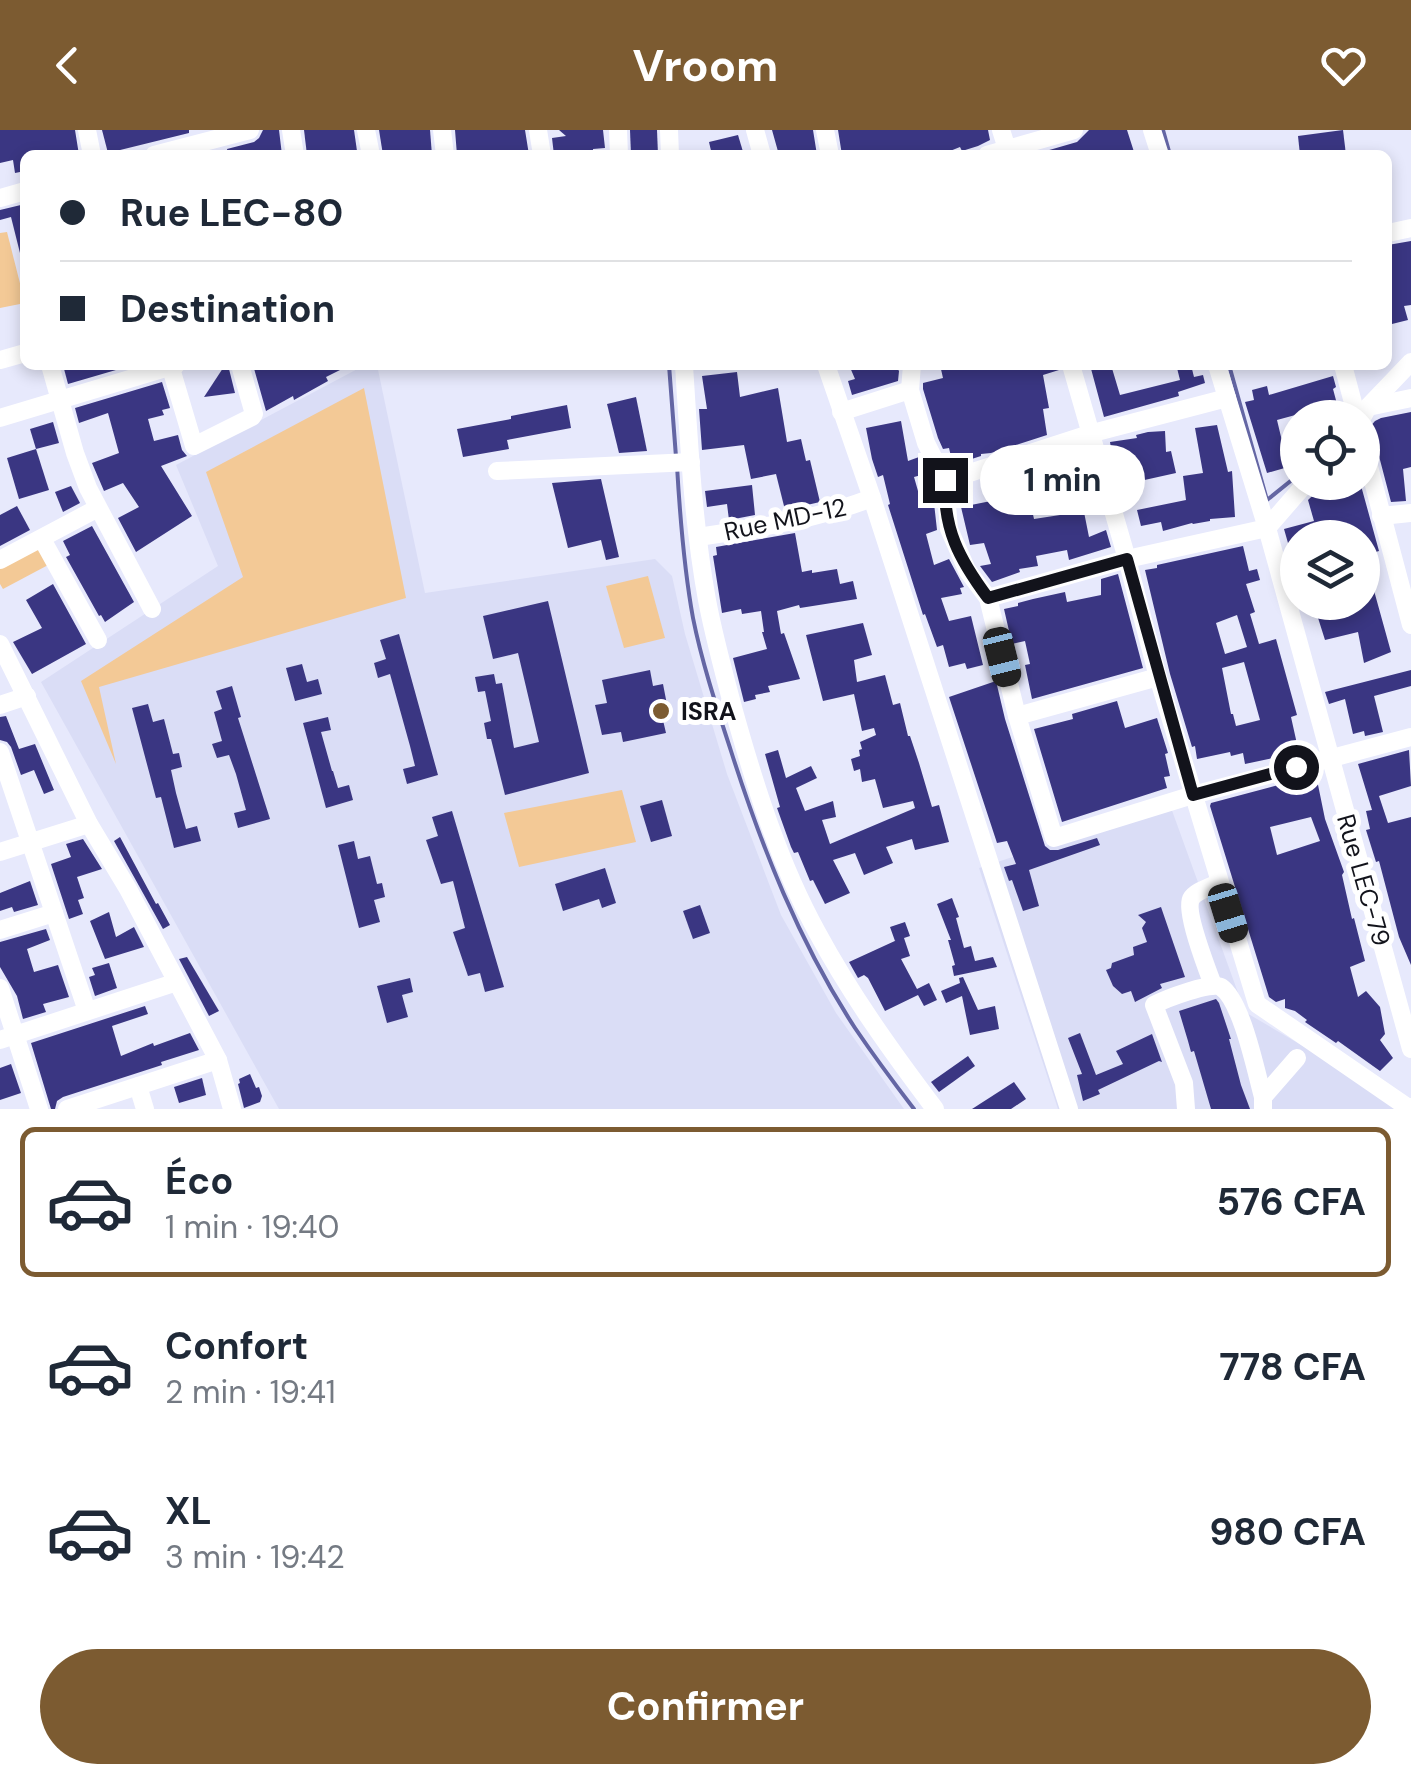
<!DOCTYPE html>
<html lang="fr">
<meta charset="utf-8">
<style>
:root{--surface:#fff;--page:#f6f6f7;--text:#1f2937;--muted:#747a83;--line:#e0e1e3;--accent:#7c5b31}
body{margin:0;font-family:"DM Sans",sans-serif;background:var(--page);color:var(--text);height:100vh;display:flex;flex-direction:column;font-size:38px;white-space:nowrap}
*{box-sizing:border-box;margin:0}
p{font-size:32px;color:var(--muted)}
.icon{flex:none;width:55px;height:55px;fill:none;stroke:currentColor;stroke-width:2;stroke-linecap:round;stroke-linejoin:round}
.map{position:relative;height:979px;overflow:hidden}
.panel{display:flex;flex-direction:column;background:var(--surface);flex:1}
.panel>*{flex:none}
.guide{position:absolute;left:20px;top:20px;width:1372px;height:220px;border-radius:15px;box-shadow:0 5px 15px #0003;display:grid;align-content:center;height:220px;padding:0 40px;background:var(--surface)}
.tools{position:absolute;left:1280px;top:270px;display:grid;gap:20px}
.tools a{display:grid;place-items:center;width:100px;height:100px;border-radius:50%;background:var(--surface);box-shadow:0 5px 15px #0003;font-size:50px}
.end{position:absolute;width:45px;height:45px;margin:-22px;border:12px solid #12131b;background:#fff;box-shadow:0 0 0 5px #fff}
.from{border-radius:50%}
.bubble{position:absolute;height:70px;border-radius:35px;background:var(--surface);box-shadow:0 5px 15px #0003;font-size:32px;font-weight:700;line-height:70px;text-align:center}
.car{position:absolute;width:30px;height:60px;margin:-30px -15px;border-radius:12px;box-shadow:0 0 8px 2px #0007;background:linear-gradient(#222 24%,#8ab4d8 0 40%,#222 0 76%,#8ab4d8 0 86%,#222 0)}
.guide b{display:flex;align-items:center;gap:35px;height:95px;font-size:38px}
.guide b+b{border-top:2px solid var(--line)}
.guide i{width:25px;height:25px;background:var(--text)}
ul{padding:18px 0 0;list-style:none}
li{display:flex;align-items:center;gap:30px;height:150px;margin:0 20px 15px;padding:0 20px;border:5px solid transparent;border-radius:15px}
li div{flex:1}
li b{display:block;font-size:38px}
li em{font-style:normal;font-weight:700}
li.current{border-color:var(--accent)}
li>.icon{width:90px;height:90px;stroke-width:1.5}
.cta{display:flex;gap:20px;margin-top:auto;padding:20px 40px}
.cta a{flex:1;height:115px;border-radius:60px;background:var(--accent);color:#fff;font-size:40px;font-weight:700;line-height:115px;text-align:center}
header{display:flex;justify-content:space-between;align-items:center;height:130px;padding:0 40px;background:var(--accent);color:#fff;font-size:45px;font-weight:700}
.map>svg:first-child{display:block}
</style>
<header><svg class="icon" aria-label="back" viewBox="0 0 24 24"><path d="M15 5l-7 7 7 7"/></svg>Vroom<svg class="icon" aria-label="heart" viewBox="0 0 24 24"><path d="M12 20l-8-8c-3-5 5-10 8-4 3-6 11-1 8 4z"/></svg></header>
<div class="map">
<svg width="1411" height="979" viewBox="0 0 1411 979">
<rect width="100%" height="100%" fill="#e7e9fc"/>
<g fill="#daddf6">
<path d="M365,235H377L425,463L655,429L672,446L685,504L727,644L781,785L836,883L904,979H279L41,552L218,436L176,335Z"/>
<path d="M1170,675L1245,882L1407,977L1405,979H1058L979,738Z"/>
</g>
<g fill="#f3c996">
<path d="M7,102L25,173L0,178V103Z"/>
<path d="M364,258L406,468L99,557L116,634L81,551L243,447L206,342Z"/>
<path d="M39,413L50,434L3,459L0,454V434Z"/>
<path d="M648,446L665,508L624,518L606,456Z"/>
<path d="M622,660L636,712L519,737L504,683Z"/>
</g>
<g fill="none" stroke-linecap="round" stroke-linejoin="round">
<g stroke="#6466a4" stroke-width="4">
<path d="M1163,0L1170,25"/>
<path d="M669,235L676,327"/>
<path d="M1229,235L1267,370L1298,345"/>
<path d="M677,336C680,387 684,439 693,488C702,533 717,578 731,621C762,718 799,812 855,898C874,926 894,953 914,979"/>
</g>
</g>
<g fill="#3a3682" fill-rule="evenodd">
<path d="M0,0H75L79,25H25V41L15,43L13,30L0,33Z"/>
<path d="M102,0H189V3L108,23Z"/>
<path d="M263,0H279L282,25H228L227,19L254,12L259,8Z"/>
<path d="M304,0H354L357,21L334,25H307Z"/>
<path d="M379,0H430L432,25H383Z"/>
<path d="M455,0H525L529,25H488V23L457,25Z"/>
<path d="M559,0H603L605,18L593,19V25H575V23L554,25L552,8L566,6Z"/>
<path d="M630,0H657L658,25H631Z"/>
<path d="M772,0H813L817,25H801V22L779,25Z"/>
<path d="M838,0H988L990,10L978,16L962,21L960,17L940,25H842Z"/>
<path d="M1127,0L1135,25H1032L1077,12L1089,0Z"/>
<path d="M1343,0L1346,25H1300L1298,6Z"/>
<path d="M738,5L744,25H712L709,12Z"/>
<path d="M25,74V127H21L11,87L0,90V80Z"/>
<path d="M1411,111V175L1404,176L1408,190L1388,195V115Z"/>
<path d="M63,235H133L68,254Z"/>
<path d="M225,235H228L235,263L204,267Z"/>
<path d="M253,235H350L326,247L328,251L294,270L293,266L266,281Z"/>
<path d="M849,235H895L899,241L898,251L852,265L848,251L855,249Z"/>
<path d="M940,235H1059V240L1043,245L1049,278L1043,279L1047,305L991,323L981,324V326L953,335L949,318L943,319L938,308L923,259V253L943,248Z"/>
<path d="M1090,235H1111L1120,265L1180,250L1177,238L1186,235H1191L1194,247L1203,245L1205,253L1178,262L1179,266L1104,287Z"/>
<path d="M737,242L740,267L778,258L787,312L801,309L806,331L810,330L820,372L785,380L776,344L751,349L744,315L702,320L699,279H707L702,246Z"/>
<path d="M1333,246L1336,257L1333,259L1337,274L1310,281L1312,288H1300L1299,284L1277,290L1282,311H1284L1287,321L1291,319L1295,335L1267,343L1245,272L1254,270L1252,260L1267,256L1269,265Z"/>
<path d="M162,252L170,278L162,280L164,285L148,289L154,311L178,305L182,320L187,326L161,336L192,386L136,422L118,388L139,377L123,353L104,361L92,333L119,323L108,283L79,293L75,278Z"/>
<path d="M636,267L647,321L619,323L607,274Z"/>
<path d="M567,275L571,298L507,310L509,319L463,327L457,299L511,289V286Z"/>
<path d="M1411,282V337L1403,339L1406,371L1391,372L1374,307L1368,299L1375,291L1381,288Z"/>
<path d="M901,291L908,331L919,327L925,344L914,347L918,361L929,359L934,373L937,400L926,404L934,435L949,429L964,457L960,458L962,464L941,468L949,491L971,486L983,535L967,539L965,533L949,537L943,515L937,517L925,484L923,485L888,375L890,374L883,345L878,347L872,329L866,298Z"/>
<path d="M53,292L59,313L36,319L30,299Z"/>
<path d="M1217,295L1228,342L1232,341L1235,387L1210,389V391L1193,394L1192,393L1163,401L1161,392L1141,396L1137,380L1186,370L1183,346L1203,343L1195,298Z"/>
<path d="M1165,301L1166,322L1171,321L1176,343L1140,351L1141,356L1120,359L1114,337L1110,312L1137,308L1136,305L1148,302Z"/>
<path d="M36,319L49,360L19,369L7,328Z"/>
<path d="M1056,333L1062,357L1051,360L1049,350L1020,356L1025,381L1032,380L1034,389L1060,385L1055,366L1093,358L1097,369L1082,372L1089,407L1106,400L1111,417L1069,430L1067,420L1036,426L1038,436L1019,439L1020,442L992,452L980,436L991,434L984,413L970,415L961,377L991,371L987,350L1020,340Z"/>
<path d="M601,349L619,427L606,430L601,410L568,418L552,353Z"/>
<path d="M1327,352H1360L1379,421L1362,426V408H1326L1323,400L1298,408V434H1294L1284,399L1314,391L1308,370Z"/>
<path d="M752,355L755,385L729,390L727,374L707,377L705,361Z"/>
<path d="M71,356L80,373L63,382L55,362Z"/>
<path d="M17,376L30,400L0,416V385Z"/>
<path d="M92,396L134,472L105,492L101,485L99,486L66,427L70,425L63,411Z"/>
<path d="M795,403L802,442L812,440V443L837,439L840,454L853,451L857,469L800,478L799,475L777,481L781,504L784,503L800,549L768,556L770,562L755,565L756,569L744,572L733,528L767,519L762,502H764L761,481L742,484L741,479L722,483L713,426L717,425L716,417Z"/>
<path d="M1243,416L1249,441L1257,439L1260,450L1246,454L1255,482L1250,484L1259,514L1276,509L1297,585L1291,587L1297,614L1291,624L1245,634L1243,623L1231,626L1230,622L1197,629L1195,616L1192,617L1170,544L1145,440L1157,438V435ZM1237,485L1247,517L1225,524L1216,493ZM1244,532L1260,590L1236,596L1233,584H1231L1222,538Z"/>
<path d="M1118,444L1143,538L1032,569L1025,535L1030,534L1025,511L1012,514L1004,479L1018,476V473L1033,469L1065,462L1067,472L1101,465V449Z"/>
<path d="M53,454L86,514L32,544L13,512L42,498L26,470Z"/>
<path d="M1373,457L1391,522L1364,533L1358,502L1325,510L1313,472H1362V460Z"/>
<path d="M548,471L589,643L505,665L491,609H487L484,593L491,591L485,561L478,562L475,547L494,544L496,554L502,553L514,618L539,612L518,523L493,529L483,486Z"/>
<path d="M863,493L872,525L854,530L857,552L885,545L893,575L900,573L908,606H910L919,633L932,677L939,675L949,712L915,720L912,709L886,717L893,733L864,745L855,723L833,730L850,763L825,774L813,750L810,751L798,722L794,723L791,717L777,678L780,677L765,624L778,620L786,648L811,636L817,648L796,658L805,681L833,671L836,687L822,690L830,714L915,678L913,671L883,678L875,649L862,652L860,639L854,641L851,629L860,626L859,620L862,619L860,612L876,605L874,598L862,601L854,564L823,571L806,505Z"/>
<path d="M399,504L438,645L407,654L403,639L415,636L410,616L390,544L378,548L374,533L386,529L380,510Z"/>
<path d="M302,534L307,552L318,549L322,564L295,571L286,538Z"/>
<path d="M650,540L653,556L663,554L669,585L662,586L666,603L623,612L621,602L602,605L595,575L607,573L602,550Z"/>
<path d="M1411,540V556L1374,566L1383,602L1365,606L1364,601L1353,604L1345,569L1329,574L1325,562Z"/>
<path d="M996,551L1005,589L1045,716L1050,720H1058L1097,708L1100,715L1029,740L1039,776L1023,781L1012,750L1009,751L1004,737L1016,734L1007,711L997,713L949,567Z"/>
<path d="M232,556L241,587L238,588L270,689L238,698L234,683L246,680L236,644L229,625L217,628L212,614L222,611L214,582L222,579L216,561Z"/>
<path d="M1117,571L1125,598L1157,588L1168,623L1165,624L1170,646L1164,647L1167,658L1062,692L1034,599L1073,589L1072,584Z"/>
<path d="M148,574L153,592L164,589L173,624L179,623L182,637L171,640L176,663L186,699L197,696L201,711L174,718L161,667L156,668L132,578Z"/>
<path d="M6,586L19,619L35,614L54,660L44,664L34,640L21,645L11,617L7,612L0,610V587Z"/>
<path d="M328,587L331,600L321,602L332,641H333L338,658L349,655L353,670L326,678L303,593Z"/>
<path d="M1409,620L1411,656L1379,666L1388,693L1411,687V835L1399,807L1379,731L1376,732L1366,700L1370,699L1366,681L1372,680L1358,634Z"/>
<path d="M1316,645L1325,689L1344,742L1342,745L1352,789L1354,788L1365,831L1350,837L1358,867L1366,861L1380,877L1385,904L1380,910L1393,928L1380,941L1338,911L1336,913L1305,892L1307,890L1295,881L1285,878V869L1276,872L1269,867L1210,676L1211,673ZM1311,687L1320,711L1277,725L1270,697Z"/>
<path d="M662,670L672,706L651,712L640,676Z"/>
<path d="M452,681L504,857L485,862L480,843L468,846L453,802L465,798L453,751L441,754L426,710L438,706L432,687Z"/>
<path d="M120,707L156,774L158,773L170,795L163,799L114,711Z"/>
<path d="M83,709L102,739L77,747L84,768L78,770L83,784L69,789L51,734L71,727L66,714Z"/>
<path d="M354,711L358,729L370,726L377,754L382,753L385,767L374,770L380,792L359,798L338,715Z"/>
<path d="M605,738L616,773L602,778L599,769L563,781L555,754Z"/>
<path d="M30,751L38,775L14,782L12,777L0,781V763Z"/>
<path d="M952,768L959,787L956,788L964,818L971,816L975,831L993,827L997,837L954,846L952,836L955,835L948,810H951L937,774Z"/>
<path d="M700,775L710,803L693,809L683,781Z"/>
<path d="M1161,777L1185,847L1160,854L1162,858L1135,872L1131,861L1122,864L1113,856L1106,840L1111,838L1112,833L1134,825L1133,817L1147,812L1142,798L1146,792L1138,785Z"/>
<path d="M109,782L116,807L134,797L144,817L105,829L90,791Z"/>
<path d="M905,792L910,806L904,808L910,826L901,829L917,859L929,853L937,870L924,876L918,865L885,881L868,848L864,845L858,848L849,832L897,810L895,811L890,797Z"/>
<path d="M46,799L50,810L27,819L34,842L58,835L69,867L43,874L46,882L23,889L17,866L0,837V812Z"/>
<path d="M187,827L219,881L209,886L179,829Z"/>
<path d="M109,833L117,858L95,866L89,847L95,845L92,838Z"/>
<path d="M963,847L978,880L995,876L999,899L970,905L962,866L946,873L941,861L960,853L959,848Z"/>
<path d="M410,848L413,862L402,865L408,887L387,893L377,856Z"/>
<path d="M1216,869L1219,873L1231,909H1229L1241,955L1250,979H1211L1194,921L1191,922L1188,911L1179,881Z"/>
<path d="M145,876L148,884L112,896L121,926L153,913L154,916L190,903L199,920L161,932L162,935L63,967L57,971L55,979H51L31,913Z"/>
<path d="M1080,903L1096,945L1123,934L1116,921L1152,904L1162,932L1159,931L1098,960L1100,964L1083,971L1077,945L1082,944L1068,908Z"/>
<path d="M968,926L975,936L939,962L931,952Z"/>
<path d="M11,934L21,963L0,970V938Z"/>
<path d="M250,944L256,958L259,957L262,966L260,972L244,978L238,954L240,953L239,949Z"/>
<path d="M202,948L206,965L179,973L174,957Z"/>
<path d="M1014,952L1026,969L1011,979H972Z"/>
</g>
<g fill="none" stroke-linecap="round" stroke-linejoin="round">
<g stroke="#fff" stroke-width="18">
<path d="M87,0L92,25"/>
<path d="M291,0L295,25"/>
<path d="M366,0L371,25"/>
<path d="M442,0L445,25"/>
<path d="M538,0L542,25"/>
<path d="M618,0L619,25"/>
<path d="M669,0L670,25"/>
<path d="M755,0L762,25"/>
<path d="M825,0L830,25"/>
<path d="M1001,0L1009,25"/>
<path d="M1152,0L1160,25"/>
<path d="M154,25L250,0"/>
<path d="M987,25L1074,0"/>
<path d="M0,68L25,61"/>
<path d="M1388,103L1411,98"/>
<path d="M0,230L25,223"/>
<path d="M50,235L75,323L88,358L152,479"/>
<path d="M170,235L194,316L252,287L254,284L240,235"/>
<path d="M684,235C689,313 693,393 707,470C714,507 724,544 734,581C755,656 779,733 817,802C851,865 892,922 935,979"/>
<path d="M826,235L872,368L1069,979"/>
<path d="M912,235L910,260L926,313L945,351L949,399L967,440L988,468L1017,586L1054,708L1193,665L1411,607"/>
<path d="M1071,235L1127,429L1158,547L1257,874L1407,977H1411"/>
<path d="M1217,235L1267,398L1411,919"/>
<path d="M1343,235L1357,288"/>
<path d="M1368,277L1411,268"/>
<path d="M841,282L910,260"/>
<path d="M0,288L176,235"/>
<path d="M1362,288L1368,277L1411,232"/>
<path d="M1362,310L1411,495"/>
<path d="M497,341L691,332"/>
<path d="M945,351L1089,304L1227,268"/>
<path d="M1381,386L1411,383"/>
<path d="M698,407C758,398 815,390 872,368"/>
<path d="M42,409L98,510"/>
<path d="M0,430L98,378"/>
<path d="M988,468L1127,429L1267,398L1307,352"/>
<path d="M0,514L89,694L128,759L218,930L232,979"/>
<path d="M0,575L27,566"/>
<path d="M1017,586L1158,547"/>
<path d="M0,622L87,881"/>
<path d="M0,722L89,694"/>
<path d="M0,800L54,783"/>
<path d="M1213,855C1207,839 1185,782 1191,769C1195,761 1211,757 1218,753"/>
<path d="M0,858L39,979"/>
<path d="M0,910L177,852"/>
<path d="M138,956L145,979"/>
<path d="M1263,967L1297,928"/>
<path d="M67,979L218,930"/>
<path d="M1186,979L1184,953L1154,875C1165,869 1212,851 1221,857C1242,871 1256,942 1263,967V979"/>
</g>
</g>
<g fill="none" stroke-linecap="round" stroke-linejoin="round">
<path stroke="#12131b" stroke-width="12" d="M945,350C943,399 959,429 988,468L1127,429L1193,665L1296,637"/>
</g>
<circle fill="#7c5b31" stroke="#fff" stroke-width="4" cx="661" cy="581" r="10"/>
<g text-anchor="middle" stroke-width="10" stroke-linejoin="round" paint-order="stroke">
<g font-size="25" fill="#12131b" stroke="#fff">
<text transform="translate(785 389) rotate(-12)" y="9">Rue MD-12</text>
<text transform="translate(1364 750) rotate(74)" y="9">Rue LEC-79</text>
</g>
<g font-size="25" font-weight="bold" fill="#12131b" stroke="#fff" text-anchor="start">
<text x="681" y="590">ISRA</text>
</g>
</g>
</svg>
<div class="tools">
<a><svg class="icon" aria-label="locate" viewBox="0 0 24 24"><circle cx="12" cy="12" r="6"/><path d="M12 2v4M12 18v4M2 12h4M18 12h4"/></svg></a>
<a><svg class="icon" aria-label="layers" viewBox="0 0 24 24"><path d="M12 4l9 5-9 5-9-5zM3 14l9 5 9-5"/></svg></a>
</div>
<i class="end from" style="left:1296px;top:637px"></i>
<i class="end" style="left:945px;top:350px"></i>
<div class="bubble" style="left:980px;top:315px;width:165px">1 min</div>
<i class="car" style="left:1002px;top:527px;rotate:166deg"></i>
<i class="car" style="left:1228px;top:783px;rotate:163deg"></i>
<div class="guide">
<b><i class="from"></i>Rue LEC-80</b>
<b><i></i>Destination</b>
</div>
</div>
<section class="panel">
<ul>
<li class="current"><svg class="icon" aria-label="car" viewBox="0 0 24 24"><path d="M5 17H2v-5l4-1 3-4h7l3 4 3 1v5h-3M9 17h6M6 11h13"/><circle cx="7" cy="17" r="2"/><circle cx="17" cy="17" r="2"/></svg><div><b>Éco</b><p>1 min · 19:40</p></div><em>576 CFA</em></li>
<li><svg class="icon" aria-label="car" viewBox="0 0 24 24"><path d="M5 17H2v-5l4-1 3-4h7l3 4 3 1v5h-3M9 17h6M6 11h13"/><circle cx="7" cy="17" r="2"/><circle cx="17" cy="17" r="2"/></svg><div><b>Confort</b><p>2 min · 19:41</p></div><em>778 CFA</em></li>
<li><svg class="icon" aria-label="car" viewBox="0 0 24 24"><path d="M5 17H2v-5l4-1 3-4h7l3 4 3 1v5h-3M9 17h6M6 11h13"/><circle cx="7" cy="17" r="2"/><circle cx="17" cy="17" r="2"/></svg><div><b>XL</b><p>3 min · 19:42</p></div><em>980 CFA</em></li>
</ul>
<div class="cta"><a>Confirmer</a></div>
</section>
